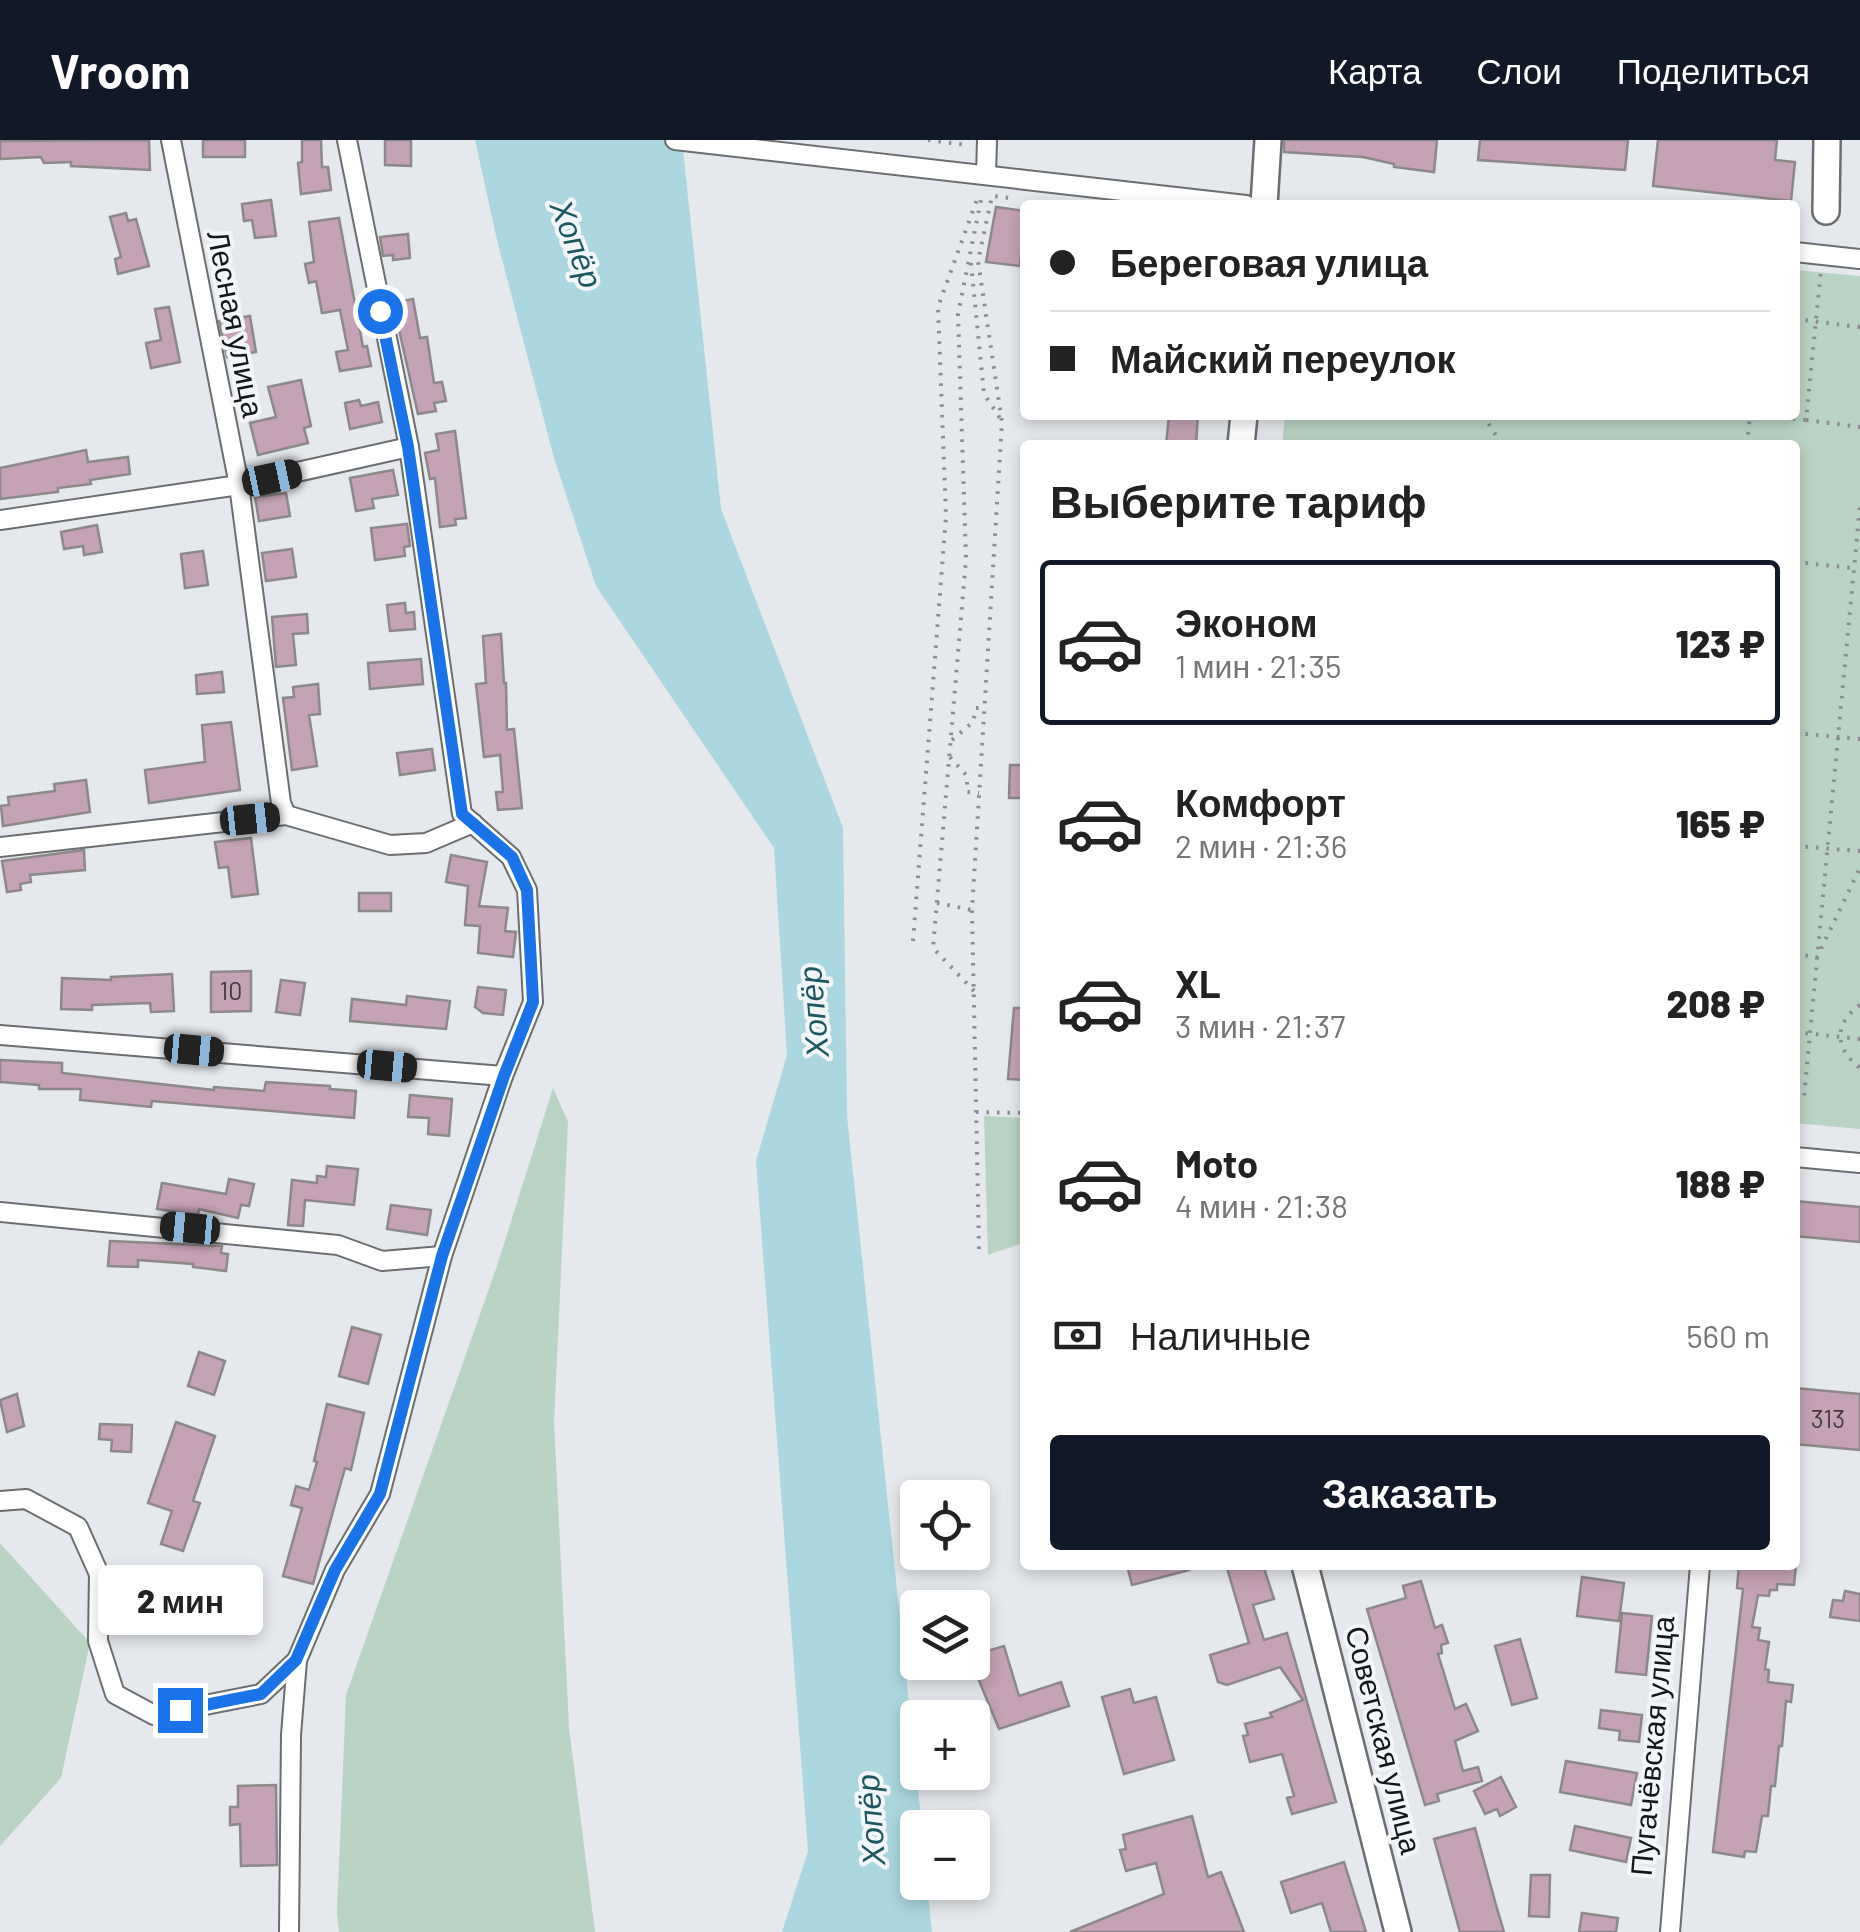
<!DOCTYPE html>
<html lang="ru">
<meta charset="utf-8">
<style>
:root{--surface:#fff;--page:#f2f2f2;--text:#222;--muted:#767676;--line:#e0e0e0;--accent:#111827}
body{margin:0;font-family:Barlow,sans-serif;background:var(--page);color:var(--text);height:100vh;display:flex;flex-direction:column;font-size:38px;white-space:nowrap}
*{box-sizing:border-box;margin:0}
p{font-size:32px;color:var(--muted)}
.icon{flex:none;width:55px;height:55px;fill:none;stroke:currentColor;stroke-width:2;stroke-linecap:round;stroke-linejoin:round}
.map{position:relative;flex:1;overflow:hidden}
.sheet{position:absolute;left:1020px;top:300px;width:780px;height:1130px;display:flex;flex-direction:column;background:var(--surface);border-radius:10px;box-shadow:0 5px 15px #0003}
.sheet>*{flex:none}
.hud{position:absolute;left:1020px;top:60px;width:780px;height:220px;border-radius:10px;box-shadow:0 5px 15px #0003;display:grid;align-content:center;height:220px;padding:0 30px;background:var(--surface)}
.controls{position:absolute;left:900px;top:1340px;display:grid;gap:20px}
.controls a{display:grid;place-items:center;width:90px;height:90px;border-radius:10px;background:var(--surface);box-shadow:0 5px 15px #0003;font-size:50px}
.end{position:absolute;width:45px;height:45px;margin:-22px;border:12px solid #1a73e8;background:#fff;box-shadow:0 0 0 5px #fff}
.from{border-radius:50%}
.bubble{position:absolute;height:70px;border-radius:10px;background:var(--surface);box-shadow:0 5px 15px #0003;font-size:32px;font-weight:800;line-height:70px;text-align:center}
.car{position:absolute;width:30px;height:60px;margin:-30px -15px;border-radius:12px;box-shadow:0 0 8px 2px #0007;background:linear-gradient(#222 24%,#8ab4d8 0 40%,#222 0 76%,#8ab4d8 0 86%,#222 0)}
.hud b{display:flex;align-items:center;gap:35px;height:95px;font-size:38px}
.hud b+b{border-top:2px solid var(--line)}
.hud i{width:25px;height:25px;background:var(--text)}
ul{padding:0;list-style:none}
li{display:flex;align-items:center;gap:30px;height:165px;margin:0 20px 15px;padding:0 10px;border:5px solid transparent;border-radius:10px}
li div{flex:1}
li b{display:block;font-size:38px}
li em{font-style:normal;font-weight:800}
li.on{border-color:var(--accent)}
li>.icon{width:90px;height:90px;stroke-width:1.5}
h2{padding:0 30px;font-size:45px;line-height:120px}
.pay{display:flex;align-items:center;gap:25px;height:110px;padding:0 30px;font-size:38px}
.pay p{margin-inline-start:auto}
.button{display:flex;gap:20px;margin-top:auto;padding:20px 30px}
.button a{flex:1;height:115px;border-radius:10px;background:var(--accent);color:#fff;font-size:40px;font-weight:800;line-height:115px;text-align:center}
header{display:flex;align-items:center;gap:60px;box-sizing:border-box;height:140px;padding:0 50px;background:var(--accent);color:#fff}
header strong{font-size:48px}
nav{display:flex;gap:55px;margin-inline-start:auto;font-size:35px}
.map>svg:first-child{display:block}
</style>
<header>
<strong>Vroom</strong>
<nav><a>Карта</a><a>Слои</a><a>Поделиться</a></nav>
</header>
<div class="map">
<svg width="1860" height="1792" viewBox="0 0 1860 1792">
<rect width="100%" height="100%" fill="#e5e8ec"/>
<g fill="#b9d3c4">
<path d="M1795,130L1860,136V989L1795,983V305H1282L1285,275H1795Z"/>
<path d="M553,948L568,982L554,1282L569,1588L595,1792H339L337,1773L346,1555L497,1126Z"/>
<path d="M984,976L1025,978V1102L988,1115Z"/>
<path d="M0,1403L90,1503L61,1638L0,1706Z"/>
</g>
<path fill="#abd8e0" d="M475,0H682L721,369L843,688L847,976L922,1687L918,1688V1742L927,1743L932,1792H782L808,1711L756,1021L787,915L774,708L596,446L554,318L497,100Z"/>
<g fill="#c5a2b5" stroke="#8d888a" stroke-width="2.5">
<path d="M149,0L150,30L71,26V22L44,23L41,17L0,19V1Z"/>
<rect x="203" y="0" width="42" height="17"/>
<path d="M302,0H321L322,27H328L331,50L301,54L298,23L302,22Z"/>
<path d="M385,0H411V26L385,25Z"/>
<path d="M1284,0H1437L1434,32L1394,27V24L1363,17L1284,12Z"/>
<path d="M1480,0H1628L1625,30L1478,20Z"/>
<path d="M1658,0H1777L1775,20L1795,22L1791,61L1653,46Z"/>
<path d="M271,60L276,96L255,98L252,80L244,81L242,64Z"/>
<path d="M996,67L1025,71L1020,126L986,122Z"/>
<path d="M126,73L128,81L136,79L149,126L118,134L115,119L121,117L110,77Z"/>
<path d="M339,78L363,207L367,206L371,226L340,231L336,212L348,210L340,170L322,173L316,141L309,143L305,124L314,122L309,82Z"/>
<path d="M408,94L410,118L393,120V115L383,116L380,97Z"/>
<path d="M413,159L420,198L427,197L434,243L442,242L446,261L434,263L436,271L418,274L393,163Z"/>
<path d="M169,167L180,222L151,228L146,203L161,200L155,169Z"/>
<path d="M250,176L256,212L227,217L219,181Z"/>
<path d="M301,240L311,286L304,288L308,303L258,315L250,283L276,277L268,247Z"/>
<path d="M359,260L361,266L378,262L382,282L350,289L345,263Z"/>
<path d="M1169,275H1198L1196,305H1166Z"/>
<path d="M455,291L466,378L455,379L456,385L440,387L435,338L430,339L425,313L439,310L436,294Z"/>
<path d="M86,310L88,322L128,317L130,334L90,340L91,344L58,348V352L0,359V328Z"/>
<path d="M393,330L398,355L372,359L374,368L356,371L350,338Z"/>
<path d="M286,353L290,376L259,381L255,357Z"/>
<path d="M407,384L410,406L404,407L405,416L375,420L371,388Z"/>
<path d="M97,385L102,412L84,415L83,406L64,409L61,392Z"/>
<path d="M292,409L296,437L266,441L262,413Z"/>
<path d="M203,411L208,445L185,448L181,414Z"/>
<path d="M405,463L406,473L414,472L415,489L390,491L387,465Z"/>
<path d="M307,474L308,493L293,494L296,525L276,527L272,477Z"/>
<path d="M501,494L504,543H506L507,590L514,589L522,668L498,670L496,652H503L500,615L484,617L476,544L486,543L483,496Z"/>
<path d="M421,519L423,544L370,549L368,523Z"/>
<path d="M222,532L224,552L197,554L196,535Z"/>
<path d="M318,544L320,574L309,575L317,626L292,630L283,558L294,557L293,547Z"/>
<path d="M231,582L240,650L149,663L145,630L205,622L202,585Z"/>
<path d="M432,609L435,630L400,635L397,613Z"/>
<path d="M1010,625H1025V658H1009Z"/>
<path d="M86,640L90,672L3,686L1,666L9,665L8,657L55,651L54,644Z"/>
<path d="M251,698L258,754L232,757L228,727L219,728L215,702Z"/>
<path d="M84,710L85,730L30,735L31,742L20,744L21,750L7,752L2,721Z"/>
<path d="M451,715L487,722L479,766L508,768L505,791L516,792L513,817L478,813L480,786L465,785L468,746L446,742Z"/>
<rect x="359" y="753" width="32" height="18"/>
<path d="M251,831V871L211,872V832Z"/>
<path d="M172,834L174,871L151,872L150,863L92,865V870L61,869L62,838L111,840V837Z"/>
<path d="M281,840L305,843L300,875L276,872Z"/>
<path d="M478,847L506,850L503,875L483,873L475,867Z"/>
<path d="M407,856L450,861L446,889L350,881L352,859L406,865Z"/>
<path d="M1014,868H1025V940L1008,939Z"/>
<path d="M0,920L62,923V933L214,950V947L264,951L266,942L330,946V949L356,951L354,978L152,961L151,967L80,960L81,949H39V945L0,942Z"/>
<path d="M410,955L452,959L449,996L428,994L429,978L408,977Z"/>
<path d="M327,1026L358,1029L354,1065L305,1060L303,1086L288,1085L292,1040L317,1043V1036L326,1037Z"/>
<path d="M229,1039L254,1044L249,1066L241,1065L238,1078L199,1069L198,1075L157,1069L162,1043L226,1054Z"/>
<path d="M1795,1061L1860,1067V1102L1795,1096Z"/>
<path d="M391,1065L431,1070L427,1095L387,1089Z"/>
<path d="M110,1101L222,1106L221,1113L228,1114L226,1131L193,1127V1124L138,1120V1127L108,1126Z"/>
<path d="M352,1187L381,1195L368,1244L339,1236Z"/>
<path d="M199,1212L225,1221L214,1255L188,1246Z"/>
<path d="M1795,1248L1860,1254V1310L1795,1304Z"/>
<path d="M17,1254L24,1286L7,1292L0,1260Z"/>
<path d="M327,1264L364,1273L351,1330L345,1328L313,1444L283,1436L302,1368L291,1365L296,1346L309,1350L317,1322L314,1321Z"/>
<path d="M176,1282L215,1296L193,1361L200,1363L183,1411L161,1404L172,1371L148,1363Z"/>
<path d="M100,1284L132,1285L131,1312L111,1311L112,1300L99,1299Z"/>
<path d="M1127,1425H1188L1189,1430L1132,1445Z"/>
<path d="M1235,1425H1263L1274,1459L1253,1465L1264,1500L1287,1493L1336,1662L1292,1674L1287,1658L1294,1656L1282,1614L1250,1622L1243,1596L1248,1595L1245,1584L1272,1577L1270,1573L1303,1560L1280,1527L1227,1545L1218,1542L1210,1515L1249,1503L1227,1428Z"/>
<path d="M1739,1425H1796L1794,1445L1777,1444V1450H1770L1769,1456L1758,1455L1752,1487L1760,1488L1758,1500L1769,1502L1765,1529L1769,1530L1768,1542L1793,1545L1791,1562L1786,1561L1782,1606H1779L1775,1646H1771L1768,1676H1762L1756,1712L1745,1711L1744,1717L1713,1712L1743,1449L1737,1448Z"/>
<path d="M1582,1437L1624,1443L1619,1481L1577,1476Z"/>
<path d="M1421,1441L1435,1488L1442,1485L1448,1503L1441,1505L1442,1513L1438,1514L1455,1569L1466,1564L1478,1591L1455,1601L1463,1631L1478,1627L1482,1641L1437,1654L1439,1661L1425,1665L1367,1469L1406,1458L1403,1446Z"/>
<path d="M1845,1451L1860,1454V1481L1830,1477L1833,1460L1843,1461Z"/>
<path d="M1622,1473L1652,1476L1646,1535L1616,1532Z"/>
<path d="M1520,1499L1537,1558L1512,1565L1495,1506Z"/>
<path d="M1004,1506L1019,1556L1061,1542L1069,1566L999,1589L978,1538L986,1536L980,1513Z"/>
<path d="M1130,1549L1134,1563L1156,1557L1174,1620L1124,1634L1102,1557Z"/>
<path d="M1601,1570L1642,1575L1639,1602L1619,1600L1620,1591L1599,1588Z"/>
<path d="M1566,1621L1637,1633L1631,1665L1560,1652Z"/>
<path d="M1501,1637L1516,1667L1500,1676L1497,1669L1485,1674L1474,1651Z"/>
<path d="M276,1645L277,1725L241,1726L240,1684L230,1685V1667H238V1646Z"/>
<path d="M1192,1676L1208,1737L1221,1732L1244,1792H1070L1164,1754L1156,1723L1126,1731L1120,1710L1126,1709L1123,1695Z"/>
<path d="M1575,1686L1631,1698L1626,1722L1570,1710Z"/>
<path d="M1475,1688L1496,1765L1504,1792H1460L1434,1699Z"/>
<path d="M1344,1722L1366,1792H1331L1322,1763L1291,1773L1281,1742Z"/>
<path d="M1531,1735H1550L1549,1777L1529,1776Z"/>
<path d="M1582,1773L1618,1778L1616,1792H1579Z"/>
</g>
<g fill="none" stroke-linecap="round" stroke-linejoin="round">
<g stroke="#6b6e71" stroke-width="22">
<g id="street">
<path d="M171,0L239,345L281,663L286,675"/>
<path d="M675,0L1246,65"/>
<path d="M986,35L987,0"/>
<path d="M1795,112L1860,119"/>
<path d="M0,380L239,345L409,307"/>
<path d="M0,707L286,675L390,705L426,703L473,683"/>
<path d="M0,895L503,936"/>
<path d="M1795,1017L1860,1023"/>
<path d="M0,1072L338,1105L382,1121L442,1116"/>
<path d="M0,1361L26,1359L78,1387L99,1434L98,1501L115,1554L154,1575L261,1554L297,1520"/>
<path d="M289,1792L291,1595L297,1520L335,1430L380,1354L442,1116L503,936L533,862L527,750L511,717L462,674L409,307L347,0"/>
<path d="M1670,1792L1700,1425"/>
</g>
</g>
<g stroke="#6b6e71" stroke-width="30">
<g id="secondary">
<path d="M1264,65L1268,0"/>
<path d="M1826,71L1827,0"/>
<path d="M1241,305L1244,275"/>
<path d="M1305,1425L1398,1792"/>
</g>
</g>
<g stroke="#8a8c8f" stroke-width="4" stroke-dasharray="2.5 8" stroke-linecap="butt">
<path d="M928,0L967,5"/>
<path d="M971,123L984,254L1000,278"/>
<path d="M1795,179L1860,187"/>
<path d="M1483,275L1502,305"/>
<path d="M1751,275L1806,280L1821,130"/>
<path d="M1806,280L1860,287"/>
<path d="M1747,305L1750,275"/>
<path d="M1795,422L1853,428"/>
<path d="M1795,447L1797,423"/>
<path d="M1795,593L1860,599"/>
<path d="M952,600L973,582L976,568H984"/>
<path d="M950,617L967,636V652L979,653"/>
<path d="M1795,706L1860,711"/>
<path d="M937,763L972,770"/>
<path d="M913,801L946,376L938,167L979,54"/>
<path d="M1795,814L1817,817L1860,728"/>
<path d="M974,851L933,808L966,419L958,174L982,55"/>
<path d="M1860,865C1833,884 1835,909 1860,928"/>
<path d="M1795,892L1860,899"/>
<path d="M1795,956L1804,957L1860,365"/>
<path d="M976,972L1025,973"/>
<path d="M979,1109L972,770L1002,282L978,121L992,56L1011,58"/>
</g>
<use href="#street" stroke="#fff" stroke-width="18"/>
<use href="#secondary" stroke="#fff" stroke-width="25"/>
</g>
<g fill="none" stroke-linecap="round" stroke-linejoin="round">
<path stroke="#1a73e8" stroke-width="12" d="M180,1570L261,1554L296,1520L335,1430L380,1354L442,1116L504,936L533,862L527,750L512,717L462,674L408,307L380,171"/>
</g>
<g text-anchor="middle" stroke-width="8" stroke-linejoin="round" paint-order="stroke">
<g font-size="25" fill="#41393e">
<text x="231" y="860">10</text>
<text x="1828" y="1288">313</text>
</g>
<g font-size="30" fill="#151617" stroke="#f2f6f9">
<text transform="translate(235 184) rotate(79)" y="10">Лесная улица</text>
<text transform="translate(1383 1600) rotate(76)" y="10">Советская улица</text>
<text transform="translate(1653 1606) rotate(-85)" y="10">Пугачёвская улица</text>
</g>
<g font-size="32" font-style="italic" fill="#1b5861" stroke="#f2f6f9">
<text transform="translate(576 104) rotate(69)" y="11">Хопёр</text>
<text transform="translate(814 872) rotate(-95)" y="11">Хопёр</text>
<text transform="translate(871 1680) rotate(-94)" y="11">Хопёр</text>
</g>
</g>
</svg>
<div class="controls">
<a><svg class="icon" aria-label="locate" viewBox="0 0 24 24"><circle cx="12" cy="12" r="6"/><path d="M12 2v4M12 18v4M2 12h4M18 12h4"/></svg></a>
<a><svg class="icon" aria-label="layers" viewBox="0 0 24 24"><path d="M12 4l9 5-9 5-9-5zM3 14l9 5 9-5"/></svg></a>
<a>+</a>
<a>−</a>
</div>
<i class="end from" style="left:380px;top:171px"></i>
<i class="end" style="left:180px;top:1570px"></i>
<div class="bubble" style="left:98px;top:1425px;width:165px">2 мин</div>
<i class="car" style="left:272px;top:338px;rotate:78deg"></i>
<i class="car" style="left:250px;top:679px;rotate:84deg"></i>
<i class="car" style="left:194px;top:910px;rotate:95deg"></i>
<i class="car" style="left:387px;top:926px;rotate:95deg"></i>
<i class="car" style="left:190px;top:1088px;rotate:275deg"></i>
<div class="hud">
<b><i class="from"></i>Береговая улица</b>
<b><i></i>Майский переулок</b>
</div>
<section class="sheet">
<h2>Выберите тариф</h2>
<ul>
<li class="on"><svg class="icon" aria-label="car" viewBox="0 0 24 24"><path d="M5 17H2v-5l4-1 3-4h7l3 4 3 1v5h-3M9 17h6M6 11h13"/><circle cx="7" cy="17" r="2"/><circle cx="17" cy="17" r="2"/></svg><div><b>Эконом</b><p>1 мин · 21:35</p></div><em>123 ₽</em></li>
<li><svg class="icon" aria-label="car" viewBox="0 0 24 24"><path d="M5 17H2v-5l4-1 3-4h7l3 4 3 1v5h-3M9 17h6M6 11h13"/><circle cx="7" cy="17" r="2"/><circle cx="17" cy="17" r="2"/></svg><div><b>Комфорт</b><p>2 мин · 21:36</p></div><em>165 ₽</em></li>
<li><svg class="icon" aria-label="car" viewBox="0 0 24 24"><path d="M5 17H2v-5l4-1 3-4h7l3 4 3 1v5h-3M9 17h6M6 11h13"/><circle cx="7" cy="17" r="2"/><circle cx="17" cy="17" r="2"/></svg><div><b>XL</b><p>3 мин · 21:37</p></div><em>208 ₽</em></li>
<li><svg class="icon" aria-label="car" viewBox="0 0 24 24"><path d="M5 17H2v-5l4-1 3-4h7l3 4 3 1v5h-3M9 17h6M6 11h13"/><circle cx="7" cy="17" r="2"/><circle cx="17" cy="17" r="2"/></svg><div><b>Moto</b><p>4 мин · 21:38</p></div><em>188 ₽</em></li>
</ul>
<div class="pay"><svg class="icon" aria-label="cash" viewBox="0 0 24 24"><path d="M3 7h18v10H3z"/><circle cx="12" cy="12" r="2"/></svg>Наличные<p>560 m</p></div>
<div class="button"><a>Заказать</a></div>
</section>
</div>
